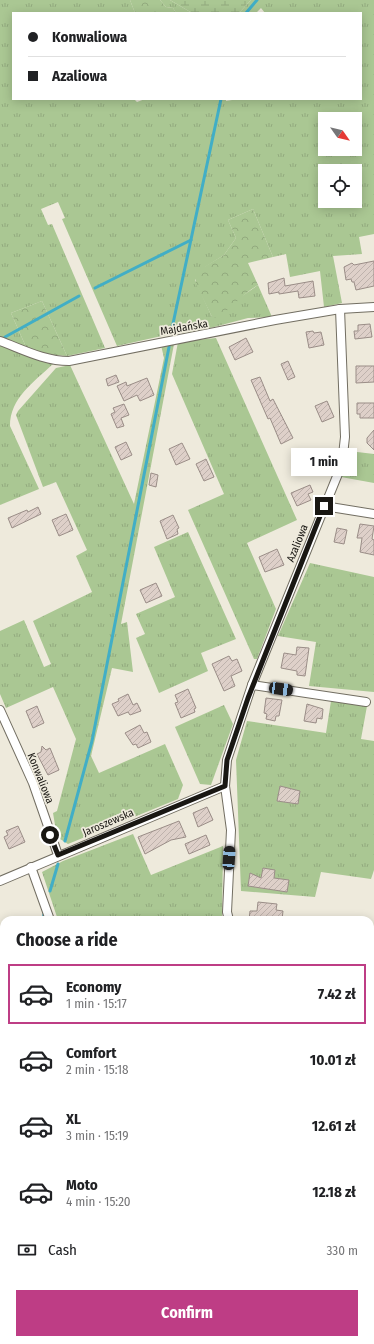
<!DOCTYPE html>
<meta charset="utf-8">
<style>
:root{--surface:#fff;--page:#f2f2f2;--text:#202124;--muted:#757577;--line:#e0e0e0;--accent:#be3d85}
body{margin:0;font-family:"Fira Sans Condensed",sans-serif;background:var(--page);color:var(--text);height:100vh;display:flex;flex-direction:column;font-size:15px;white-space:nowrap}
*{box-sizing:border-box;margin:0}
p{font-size:13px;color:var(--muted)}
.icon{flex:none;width:22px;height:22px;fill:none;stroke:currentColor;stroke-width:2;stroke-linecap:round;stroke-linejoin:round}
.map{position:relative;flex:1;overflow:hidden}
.drawer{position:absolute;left:0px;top:916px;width:374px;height:428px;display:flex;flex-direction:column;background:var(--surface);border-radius:12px 12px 0 0;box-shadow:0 2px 10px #0003}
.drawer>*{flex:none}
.guide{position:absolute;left:12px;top:12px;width:350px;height:88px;border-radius:0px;box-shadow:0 2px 10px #0003;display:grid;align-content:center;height:88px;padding:0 16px;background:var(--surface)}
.needle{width:26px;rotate:124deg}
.fabs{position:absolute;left:318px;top:112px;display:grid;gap:8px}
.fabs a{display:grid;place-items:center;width:44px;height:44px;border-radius:0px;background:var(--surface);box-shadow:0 2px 10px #0003;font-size:20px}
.end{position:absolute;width:18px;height:18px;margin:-9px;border:5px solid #191713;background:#fff;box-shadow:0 0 0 2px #fff}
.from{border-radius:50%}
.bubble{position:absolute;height:28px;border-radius:0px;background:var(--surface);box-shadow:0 2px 10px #0003;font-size:13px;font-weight:700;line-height:28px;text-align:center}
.car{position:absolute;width:12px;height:24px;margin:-12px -6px;border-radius:5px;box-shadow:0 0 3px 1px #0007;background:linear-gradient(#222 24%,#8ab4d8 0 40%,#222 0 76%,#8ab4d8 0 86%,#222 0)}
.guide b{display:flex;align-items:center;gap:14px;height:38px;font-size:15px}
.guide b+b{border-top:1px solid var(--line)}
.guide i{width:10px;height:10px;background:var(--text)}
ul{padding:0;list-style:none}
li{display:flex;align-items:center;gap:12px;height:60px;margin:0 8px 6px;padding:0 8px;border:2px solid transparent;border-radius:0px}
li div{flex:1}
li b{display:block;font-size:15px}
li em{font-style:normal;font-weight:700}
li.current{border-color:var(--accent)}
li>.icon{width:36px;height:36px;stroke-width:1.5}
h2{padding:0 16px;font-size:18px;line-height:48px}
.pay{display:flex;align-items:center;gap:10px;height:44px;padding:0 16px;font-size:15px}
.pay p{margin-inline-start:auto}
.primary-button{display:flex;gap:8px;margin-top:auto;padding:8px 16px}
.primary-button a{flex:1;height:46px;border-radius:0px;background:var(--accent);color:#fff;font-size:16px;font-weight:700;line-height:46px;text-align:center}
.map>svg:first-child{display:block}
</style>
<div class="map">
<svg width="374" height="1344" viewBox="0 0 374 1344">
<defs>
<pattern id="grass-tufts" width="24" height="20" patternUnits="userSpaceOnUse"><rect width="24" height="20" fill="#aac793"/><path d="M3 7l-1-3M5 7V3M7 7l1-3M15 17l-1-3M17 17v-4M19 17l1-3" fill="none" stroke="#92aa7e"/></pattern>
<pattern id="forest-crowns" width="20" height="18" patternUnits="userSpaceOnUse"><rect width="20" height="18" fill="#aac793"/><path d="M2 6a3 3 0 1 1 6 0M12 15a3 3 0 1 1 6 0" fill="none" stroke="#92aa7e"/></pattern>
<pattern id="wetland-marsh" width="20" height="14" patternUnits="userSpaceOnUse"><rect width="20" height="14" fill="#aac793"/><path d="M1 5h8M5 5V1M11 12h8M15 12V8" fill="none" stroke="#92aa7e"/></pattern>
<pattern id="building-hatch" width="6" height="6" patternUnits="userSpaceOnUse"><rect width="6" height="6" fill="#ded0c9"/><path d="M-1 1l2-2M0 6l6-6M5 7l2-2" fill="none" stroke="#beb2ac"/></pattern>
</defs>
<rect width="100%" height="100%" fill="#eeeadc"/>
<g fill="url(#grass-tufts)" fill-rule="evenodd">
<path d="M0,0H130L135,13H13V99H134L137,102L145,99H226V101L238,99H361V13H265L261,8L256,13H239L251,0H374V234L359,237L362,254L333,256L342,303L324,307L320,271L290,277L286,254L273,257L253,209L228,220L236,238L224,255L205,267L195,280L212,317L258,285L272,317L248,318L214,327L190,332L175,333L117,346L62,219L65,218L58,202L41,209L48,225L52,224L105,348L67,356L42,301L11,313L26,347L0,337ZM325,119H355V149H325ZM325,171H355V201H325Z"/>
<path d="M160,0H170L192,13H176L173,8L166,7Z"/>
<path d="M216,338L297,520L247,543L276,609L257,659H254L188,510L224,494L172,374L178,342Z"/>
<path d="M0,344L53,364C34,382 10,398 10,426L39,489L0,505Z"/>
<path d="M174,344L121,624L127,622L133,672L112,668L91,756L99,773L165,744L183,785L178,799L68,844L57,837L53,813L57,811L76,739L53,687L6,708L0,694V631L24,620L44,667L51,664L33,621L92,592L76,556L87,550L56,482L43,487L16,415L18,411L56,368L70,365L134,504L164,358L161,345Z"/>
<path d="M349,451L374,454V483L341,477Z"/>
<path d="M188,532L236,639L201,653L208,671L159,693L136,638L145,634L136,614L175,597L154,547Z"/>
<path d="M310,563L374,577V692L309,686L316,642L278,636Z"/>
<path d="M331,701L367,706L361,739L374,741V870L371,879L321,872L315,897L241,891L236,760L247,721L326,733Z"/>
<path d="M224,705L233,724L211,785L200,784L175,727Z"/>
<path d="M133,834L151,875L223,846L222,920H58L42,872L63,861Z"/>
<path d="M4,1051V1150L0,1152V1053Z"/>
<path d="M4,1191V1258L0,1249V1193Z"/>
</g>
<g fill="url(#forest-crowns)">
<path d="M130,0H160L166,7L173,8L176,13H135Z"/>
<path d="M253,209L273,257L248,263L258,285C242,294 232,309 216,318L212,317L196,284L195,275L199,270L224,255L236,238L228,220Z"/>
<path d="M42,301L67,356L45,354L26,347L11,313Z"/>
</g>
<path fill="url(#wetland-marsh)" d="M170,0H251L239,13H192Z"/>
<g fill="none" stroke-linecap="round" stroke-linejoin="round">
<g stroke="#41aec6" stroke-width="3">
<path d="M246,13L257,0"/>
<path d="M95,288L191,240"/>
<path d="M171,333L221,99"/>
<path d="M5,337L79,296"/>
<path d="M65,841L92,741L169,347"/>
<path d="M50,891L58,864"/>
<path d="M43,920L44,914"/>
<path d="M175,1340L176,1344"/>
</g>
</g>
<g fill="url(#building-hatch)" stroke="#9a8d87">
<path d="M374,261V286L356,290L354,282H352L351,279L346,280L344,267L352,263L354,265Z"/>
<path d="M284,278L285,286L313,281L315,296L299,298L298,291L279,294V292L269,294L268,283Z"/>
<path d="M370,324L372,337L355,339L354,331H358V325Z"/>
<path d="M313,331L314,333L321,332L324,345L309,348L306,332Z"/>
<path d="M246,338L253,352L235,360L229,347Z"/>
<path d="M288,361L295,377L288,380L281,364Z"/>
<path d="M356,366H374V382L356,383Z"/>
<path d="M116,375L119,382L108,386L106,379Z"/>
<path d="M260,377L270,401L273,399L293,438L281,444L270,418L268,419L251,380Z"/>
<path d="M147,378L154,395L140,401L137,395L124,401L117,386L126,382L127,386Z"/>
<path d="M327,401L334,417L322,422L315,406Z"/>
<path d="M357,403H374V418H360V414H357Z"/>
<path d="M124,404L129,415L121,418L124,426L117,428L111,414L115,412L113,408Z"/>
<path d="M374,430V450L367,443V438Z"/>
<path d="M126,442L132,455L121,460L115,447Z"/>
<path d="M182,443L190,459L176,465L169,449Z"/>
<path d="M323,450L328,460L322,462L324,465L319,467L320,468L311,472L305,458Z"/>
<path d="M206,459L214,477L204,481L196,464Z"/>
<path d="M151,473L158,475L156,487L149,485Z"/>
<path d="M310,485L313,492L308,494L311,500L297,506L291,493Z"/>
<path d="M38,507L41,514L12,528L8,518L27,510L28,512Z"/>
<path d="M66,514L73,530L59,536L52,520Z"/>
<path d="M173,515L179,528L177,529L178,534L167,539L160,521Z"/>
<path d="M360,524L374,526L372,539L374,540V555L360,552L362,538H357Z"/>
<path d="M337,528L347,530L344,544L334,542Z"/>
<path d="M277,549L284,565L265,572L259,557Z"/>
<path d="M156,583L162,596L146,603L140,590Z"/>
<path d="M297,647L309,648L305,676L297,675V671L281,668L284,653L296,655Z"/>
<path d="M229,656L232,661L237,659L242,671L231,676L235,686L224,691L212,664Z"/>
<path d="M188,689L196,708L194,709L195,712L181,718L175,703L178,702L175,695Z"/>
<path d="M128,694L133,705L137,703L141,711L130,715L128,712L118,716L112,704L119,701L118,699Z"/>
<path d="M266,698L282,700L279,716H276L275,721L266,719L267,714L264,713Z"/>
<path d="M307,704L323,709L322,719L317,718L316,723L304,721Z"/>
<path d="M37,706L44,723L33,728L26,711Z"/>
<path d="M140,725L144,733L147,732L151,742L138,748L136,744L133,745L125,733Z"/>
<path d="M42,746L46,750L50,748L59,770L48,775L37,754L41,752Z"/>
<path d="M280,786L300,791L298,804L277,801Z"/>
<path d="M207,807L213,820L198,827L193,813Z"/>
<path d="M179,821L186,837L171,840L145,854L138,837Z"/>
<path d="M18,826L25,842L9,849L4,837L8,835L6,831Z"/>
<path d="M206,835L210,845L189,854L185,844Z"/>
<path d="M263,868L275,870L274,878L289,880L287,892L248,886L250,873L261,878Z"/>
<path d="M258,902L277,904L276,910L283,911L282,920H249L250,911H257Z"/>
</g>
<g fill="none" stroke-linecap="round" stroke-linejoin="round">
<g stroke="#726e62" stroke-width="10">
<g id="minor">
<path d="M0,341C22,349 44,361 69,361L275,320L340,309L374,307"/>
<path d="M324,506L374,514"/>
<path d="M252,685L366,702"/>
<path d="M0,710L33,783L58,855"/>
<path d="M31,867L50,920"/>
<path d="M0,881L225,786"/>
<path d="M229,920L227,912L231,830L225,786L227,760L252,685L342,464L345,437L340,309"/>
<path d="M370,1048L374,1046"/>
<path d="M370,1200L374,1198"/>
<path d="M370,1278L374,1287"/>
<path d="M65,1344L74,1340"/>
</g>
</g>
<use href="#minor" stroke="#fff" stroke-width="8"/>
</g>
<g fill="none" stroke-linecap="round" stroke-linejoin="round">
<path stroke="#191713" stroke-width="5" d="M50,835L58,855L225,786L227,760L248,698L324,506"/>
</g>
<g text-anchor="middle" stroke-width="3.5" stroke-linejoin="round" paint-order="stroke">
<g font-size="11" fill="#191713" stroke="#eeeadc">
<text transform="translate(184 327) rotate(-10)" y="4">Majdańska</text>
<text transform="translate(297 543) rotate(-68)" y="4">Azaliowa</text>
<text transform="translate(41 778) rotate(68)" y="4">Konwaliowa</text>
<text transform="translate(108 822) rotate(-23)" y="4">Jaroszewska</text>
</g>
</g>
</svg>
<div class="fabs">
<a><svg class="needle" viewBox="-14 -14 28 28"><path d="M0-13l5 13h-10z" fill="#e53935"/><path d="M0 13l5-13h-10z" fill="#757577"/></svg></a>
<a><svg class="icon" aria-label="locate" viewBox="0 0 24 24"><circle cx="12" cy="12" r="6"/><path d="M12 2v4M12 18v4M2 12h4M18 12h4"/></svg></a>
</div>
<i class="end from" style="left:50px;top:835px"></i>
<i class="end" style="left:324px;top:506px"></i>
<div class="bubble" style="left:291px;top:448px;width:66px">1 min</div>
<i class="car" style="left:281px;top:689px;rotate:98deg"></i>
<i class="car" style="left:229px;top:858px;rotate:4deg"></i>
<div class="guide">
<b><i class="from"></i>Konwaliowa</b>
<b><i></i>Azaliowa</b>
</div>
<section class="drawer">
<h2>Choose a ride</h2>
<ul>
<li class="current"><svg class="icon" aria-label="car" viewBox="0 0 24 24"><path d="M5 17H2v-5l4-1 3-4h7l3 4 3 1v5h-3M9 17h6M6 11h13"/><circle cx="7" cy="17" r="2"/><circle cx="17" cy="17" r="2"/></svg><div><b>Economy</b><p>1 min · 15:17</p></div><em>7.42 zł</em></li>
<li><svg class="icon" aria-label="car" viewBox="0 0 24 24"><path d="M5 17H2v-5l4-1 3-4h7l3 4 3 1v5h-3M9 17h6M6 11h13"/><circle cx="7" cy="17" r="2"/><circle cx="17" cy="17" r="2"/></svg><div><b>Comfort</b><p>2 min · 15:18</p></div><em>10.01 zł</em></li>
<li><svg class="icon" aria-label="car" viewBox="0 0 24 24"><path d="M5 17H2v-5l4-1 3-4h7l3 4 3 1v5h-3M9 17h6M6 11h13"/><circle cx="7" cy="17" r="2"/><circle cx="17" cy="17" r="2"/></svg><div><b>XL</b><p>3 min · 15:19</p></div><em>12.61 zł</em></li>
<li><svg class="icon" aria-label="car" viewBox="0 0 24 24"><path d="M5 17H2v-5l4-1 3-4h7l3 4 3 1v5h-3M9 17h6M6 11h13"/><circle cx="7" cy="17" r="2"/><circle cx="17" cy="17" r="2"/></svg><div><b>Moto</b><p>4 min · 15:20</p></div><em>12.18 zł</em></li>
</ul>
<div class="pay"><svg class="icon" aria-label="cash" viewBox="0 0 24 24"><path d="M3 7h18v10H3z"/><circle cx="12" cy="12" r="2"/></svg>Cash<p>330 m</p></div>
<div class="primary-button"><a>Confirm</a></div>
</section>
</div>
